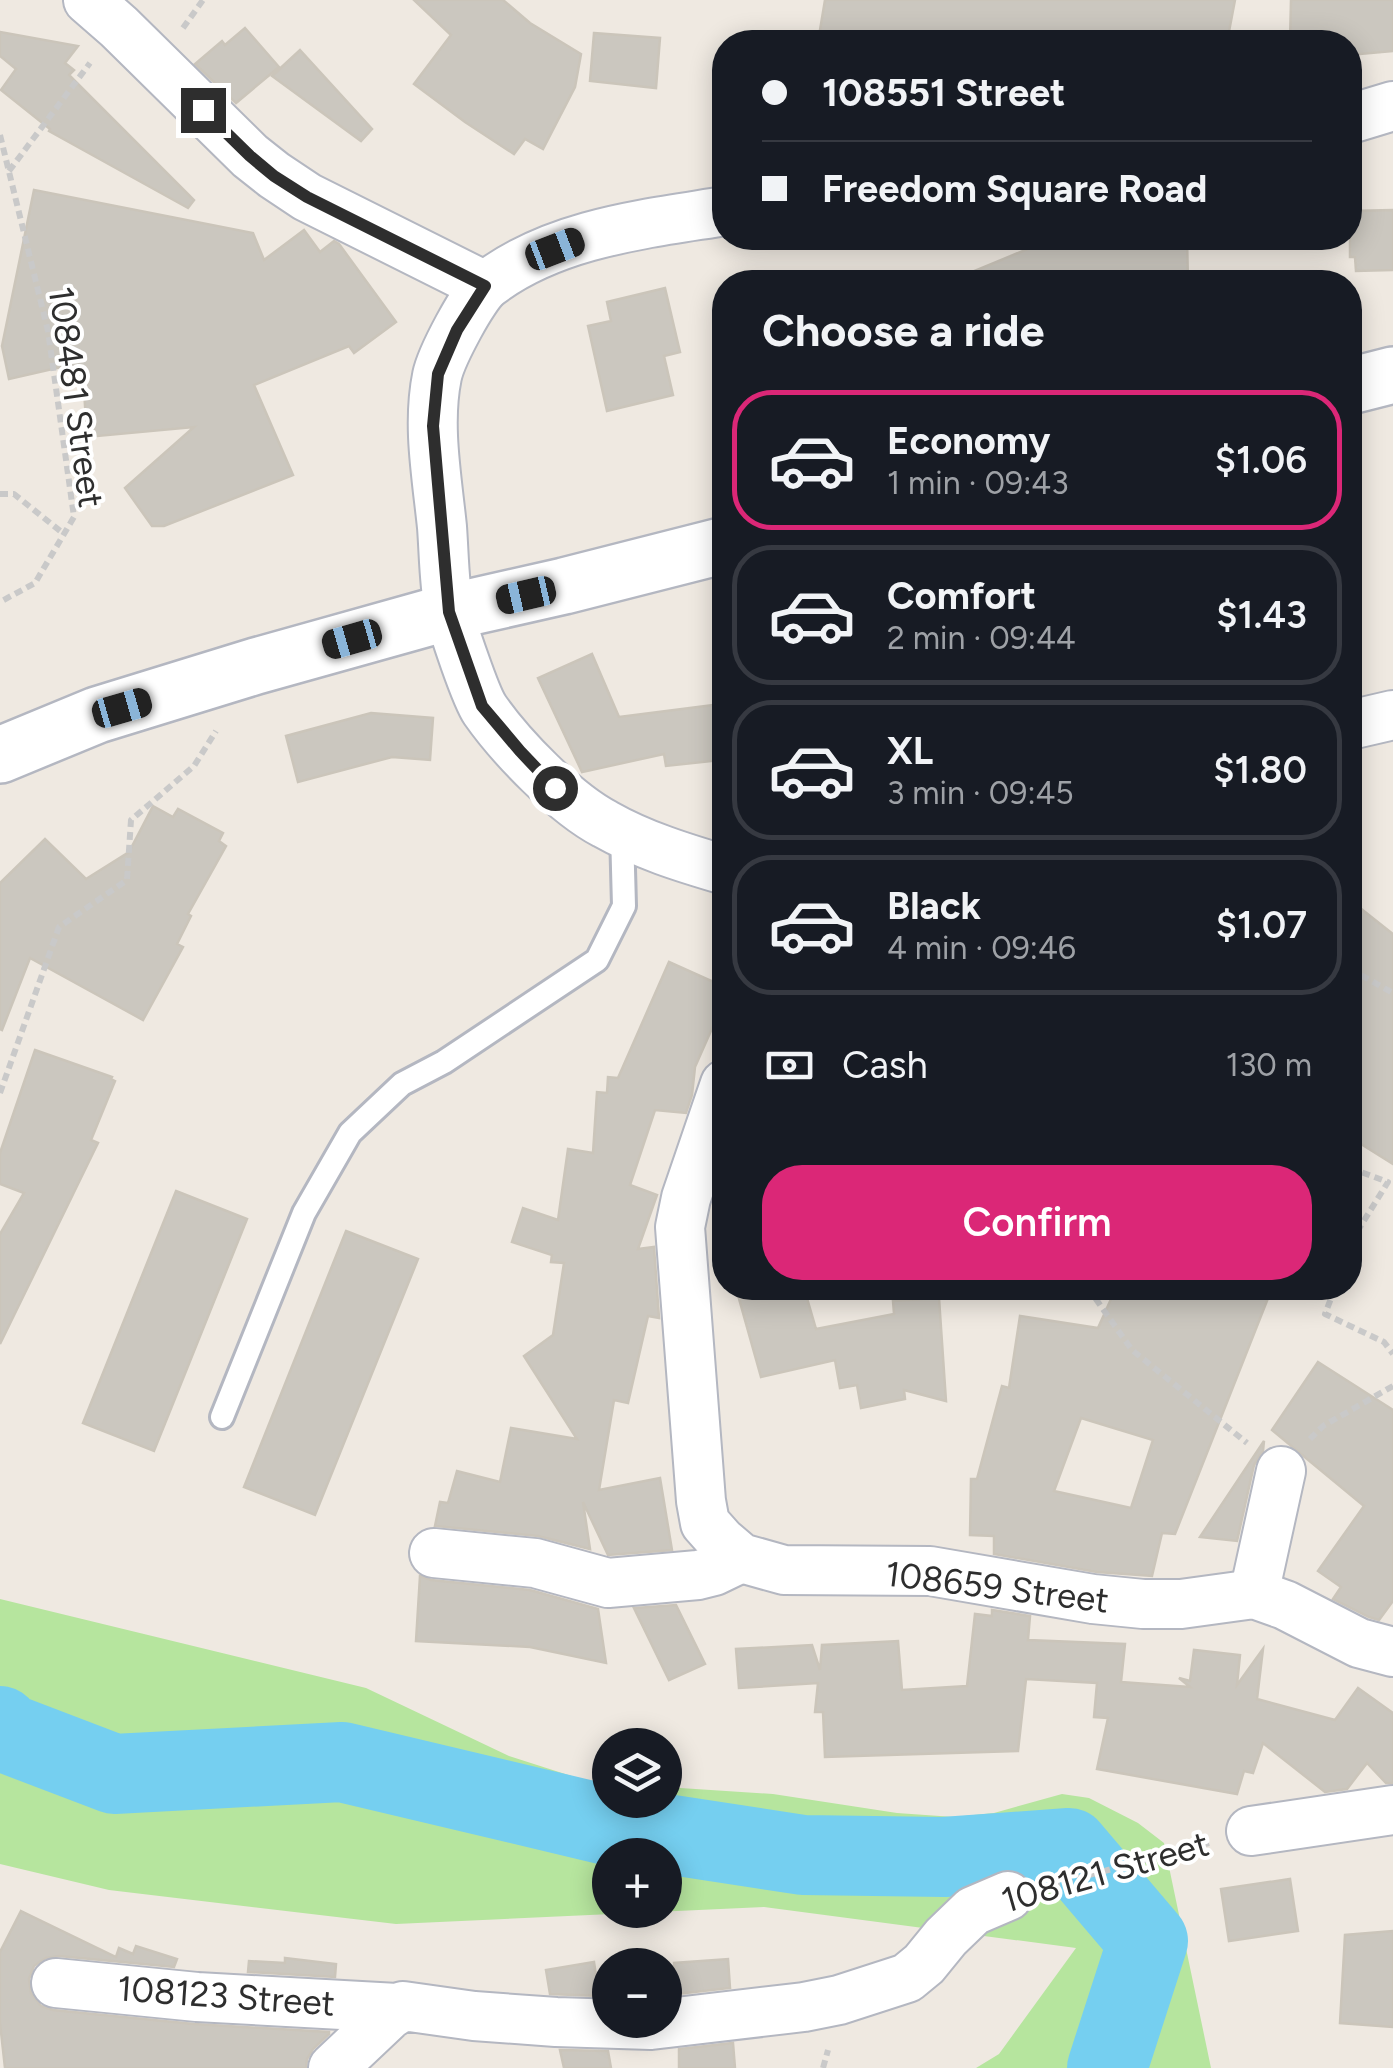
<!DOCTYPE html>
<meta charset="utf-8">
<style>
:root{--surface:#171b24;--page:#242831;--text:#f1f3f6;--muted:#9ea1a6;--line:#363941;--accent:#db2777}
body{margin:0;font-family:Figtree,sans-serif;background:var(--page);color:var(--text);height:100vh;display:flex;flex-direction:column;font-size:38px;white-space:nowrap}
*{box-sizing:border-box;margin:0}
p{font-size:32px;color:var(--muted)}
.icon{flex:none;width:55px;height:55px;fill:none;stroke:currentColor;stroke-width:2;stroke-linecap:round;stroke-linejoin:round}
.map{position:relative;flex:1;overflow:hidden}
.sheet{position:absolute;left:712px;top:270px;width:650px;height:1030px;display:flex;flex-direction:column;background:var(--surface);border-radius:40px;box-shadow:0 5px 25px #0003}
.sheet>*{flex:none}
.guide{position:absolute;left:712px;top:30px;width:650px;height:220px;border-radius:40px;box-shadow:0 5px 25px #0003;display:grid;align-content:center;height:220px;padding:0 50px;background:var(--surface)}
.controls{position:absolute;left:592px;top:1728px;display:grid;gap:20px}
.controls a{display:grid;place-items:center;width:90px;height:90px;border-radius:50%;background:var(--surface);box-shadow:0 5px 25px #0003;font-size:50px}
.end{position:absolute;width:45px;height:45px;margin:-22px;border:12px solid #2e2e2e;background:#fff;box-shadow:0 0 0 5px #fff}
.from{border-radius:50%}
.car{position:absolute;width:30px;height:60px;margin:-30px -15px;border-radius:12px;box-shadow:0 0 8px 2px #0007;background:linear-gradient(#222 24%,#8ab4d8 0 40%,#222 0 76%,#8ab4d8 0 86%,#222 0)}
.guide b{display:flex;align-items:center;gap:35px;height:95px;font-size:38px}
.guide b+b{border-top:2px solid var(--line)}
.guide i{width:25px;height:25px;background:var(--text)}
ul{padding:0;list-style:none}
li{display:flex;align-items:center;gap:30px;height:140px;margin:0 20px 15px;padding:0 30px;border:5px solid var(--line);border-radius:40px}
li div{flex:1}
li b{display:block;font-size:38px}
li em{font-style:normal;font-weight:600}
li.selected{border-color:var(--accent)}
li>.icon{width:90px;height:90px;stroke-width:1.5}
h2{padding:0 50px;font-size:45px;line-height:120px}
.pay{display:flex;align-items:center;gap:25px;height:110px;padding:0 50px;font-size:38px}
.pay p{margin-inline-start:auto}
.button{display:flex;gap:20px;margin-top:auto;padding:20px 50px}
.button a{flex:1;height:115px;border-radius:40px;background:var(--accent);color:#fff;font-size:40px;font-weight:600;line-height:115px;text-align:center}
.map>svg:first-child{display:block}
</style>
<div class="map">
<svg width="1393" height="2068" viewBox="0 0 1393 2068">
<rect width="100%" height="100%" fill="#efe9e1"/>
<path fill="#b6e59e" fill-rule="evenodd" d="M0,1599L366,1688L509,1756L587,1781L610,1783V1800H665V1787L773,1794L897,1813L954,1817L994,1813L1062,1794L1089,1798L1138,1823L1164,1843L1211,2068H976L999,2054L1076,1948L764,1907L396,1924L109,1890L0,1864ZM610,1855H665V1910H610Z"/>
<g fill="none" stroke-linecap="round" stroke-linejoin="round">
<path stroke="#75cff0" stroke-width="80" d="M0,1726L4,1732L114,1774L342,1762L607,1825L803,1855L944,1857L1069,1848L1148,1941L1107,2068"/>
</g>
<g fill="#cbc7bf" stroke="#cbc5ba" stroke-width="2.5" fill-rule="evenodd">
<path d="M414,0H503L530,23L581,54L575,87L543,149L525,139L514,154L465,122L414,84L451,35Z"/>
<path d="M825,0H1235L1227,42H818Z"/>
<path d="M1291,0H1393V51L1350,55V42H1290Z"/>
<path d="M245,28L279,67L236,103L195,64L222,41L225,45Z"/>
<path d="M0,32L78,46L65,63L74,70L69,75L194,200L188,208L49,131L50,129L1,90L16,69L0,56Z"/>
<path d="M594,33L660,38L656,88L590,81Z"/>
<path d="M300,50L372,129L361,141L272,76Z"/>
<path d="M34,190L253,233L264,260L304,230L320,252L334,241L339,244L396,322L354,353L349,346L254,385L293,475L164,526H152L125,488L194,427L87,437L83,374L71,376L70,365L9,379L2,346Z"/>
<path d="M1393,210V270L1356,271L1355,257H1350V211Z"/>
<path d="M1054,238H1187L1188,282H948Z"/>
<path d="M665,288L680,352L664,356L673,395L607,411L588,326L611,321L607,302Z"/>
<path d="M592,654L619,717L714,705L721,760L666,766L664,754L582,772L538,678Z"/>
<path d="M371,713L433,718L430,760L392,757L298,782L286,736Z"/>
<path d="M153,806L173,817L178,809L223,833L219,841L226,846L188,914L191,916L177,944L183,947L143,1020L30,958L2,1030L0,1029V883L45,839L86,879L129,852Z"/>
<path d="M1350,900L1393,934V1164L1350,1137Z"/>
<path d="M669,962L725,987V999L695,1067L692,1095L686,1113L655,1110L630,1185L657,1195L638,1249L654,1247L659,1318L648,1316L628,1403L614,1400L599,1490L660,1478L672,1550L608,1555L583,1502L590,1549L538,1536L435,1526L440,1502L448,1503L457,1471L500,1482L511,1428L577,1439L524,1356L553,1335L564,1263L551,1262L552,1255L512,1242L523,1208L558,1220L568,1149L593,1153L597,1092L607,1093L608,1077L618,1078Z"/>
<path d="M35,1050L112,1077L111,1079L115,1081L91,1140L98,1143L0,1344V1234L24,1193L0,1184V1153Z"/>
<path d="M176,1191L247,1219L154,1451L83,1423Z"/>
<path d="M346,1231L418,1259L315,1515L244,1487Z"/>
<path d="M736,1288H804L816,1329L894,1314L893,1301L939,1298L946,1401L904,1390L905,1399L861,1408L857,1385L840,1388L835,1360L761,1377Z"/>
<path d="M1116,1288H1272L1175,1534L1162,1533L1152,1576L1097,1572L994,1554V1536L970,1535L971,1479H977L1002,1386L1009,1388L1020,1316L1098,1328ZM1081,1418L1153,1440L1131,1508L1054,1491Z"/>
<path d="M1318,1362L1393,1410V1601L1379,1620L1369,1617L1333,1599L1341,1587L1318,1571L1364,1506L1272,1430Z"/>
<path d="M1264,1441L1263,1451L1254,1465L1237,1541L1200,1537Z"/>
<path d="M420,1576L431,1580L530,1590L598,1609L606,1663L530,1647L416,1641Z"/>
<path d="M676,1605L705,1664L669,1680L634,1608Z"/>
<path d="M992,1610L1030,1616L1028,1640L1125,1644L1121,1682L1190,1687L1179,1678L1190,1681L1194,1650L1240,1655L1237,1685L1263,1649L1257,1699L1335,1720L1358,1688L1393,1713V1783H1386L1367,1763L1347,1789L1325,1792L1263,1743L1253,1773L1244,1771L1237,1794L1097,1769L1108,1718L1094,1717L1097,1683L1026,1679L1018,1751L825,1757L823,1712H815L818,1683L739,1688L736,1649L812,1645L820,1670L822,1645L898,1641L902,1690L967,1686L975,1614L992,1616Z"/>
<path d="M1290,1879L1298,1931L1229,1941L1221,1889Z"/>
<path d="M21,1911L116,1957L119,1948L133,1954L136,1946L177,1959L174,1967L59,1956L46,1958L34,1966L29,1979L31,1993L41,2006L53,2010L194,2024L329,2032V2034L313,2049L307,2059L306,2068H5L0,2023V1952Z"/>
<path d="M1393,1931V2027L1340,2023L1345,1935Z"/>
<path d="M285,1958L336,1964L335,1977L248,1972L249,1961L285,1963Z"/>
<path d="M728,1959L730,1988L676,1994L674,1963Z"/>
<path d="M594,1962L599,1996L550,1994L546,1970Z"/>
<path d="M733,2043L735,2068H679V2049Z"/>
<path d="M560,2050L608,2051L611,2068H564Z"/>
</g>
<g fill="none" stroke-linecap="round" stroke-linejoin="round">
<g stroke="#b4b7c1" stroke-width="28">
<path id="lane" d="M222,1417L304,1213L350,1133L402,1084L444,1062L597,960L624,906L622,832"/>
</g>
<g stroke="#b4b7c1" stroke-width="52">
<g id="street">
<path d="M88,0L119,27L250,156L274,175L307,197L485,286"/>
<path d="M1350,119L1393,106"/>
<path d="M725,211C645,224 555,233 488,284C473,295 441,357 437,376C427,425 437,478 442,527C444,554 444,583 449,610C452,627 476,697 485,710C511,747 565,803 605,824C642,845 684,858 725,870"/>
<path d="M1350,725L1393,715"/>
<path d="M725,1084L686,1198L680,1227L701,1501L705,1523L721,1541L741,1558L784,1570L930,1571L1093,1599L1143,1604H1181L1254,1594L1285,1605L1359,1643L1393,1652"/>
<path d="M434,1553L535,1563L608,1583L698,1575L714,1571L741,1558"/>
<path d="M1254,1594L1281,1471"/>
<path d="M1251,1831L1393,1810"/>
<path d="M56,1983L197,1997L397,2008"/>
<path d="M333,2068L389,2015L403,2006L474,2016L556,2022L651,2025L804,2007L839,2000L907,1978L924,1964L946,1937L973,1911L1008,1896"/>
</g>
</g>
<g stroke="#b4b7c1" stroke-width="60">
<g id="secondary">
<path d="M1350,386L1393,375"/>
<path d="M0,755L97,715L256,666L449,612L564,586L725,545"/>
</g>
</g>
<g stroke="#c9c9c9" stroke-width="6" stroke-dasharray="8 5" stroke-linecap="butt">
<path d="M183,28L203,0"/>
<path d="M0,135L48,331L74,517L35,583L0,602"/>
<path d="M9,171L90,63"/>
<path d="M0,494H14L64,534"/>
<path d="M1350,969L1393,993"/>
<path d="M0,1093L59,927L127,880L131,820L194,766L216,731"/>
<path d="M1350,1168L1388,1182L1355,1235L1350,1248"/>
<path d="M1088,1288L1132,1350L1247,1443"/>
<path d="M1335,1288L1325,1314L1384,1342L1393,1354"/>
<path d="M1310,1439L1323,1426L1393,1386"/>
<path d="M1052,1885L1209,1843"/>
<path d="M823,2068L828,2050"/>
</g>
<use href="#lane" stroke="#fff" stroke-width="22"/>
<use href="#street" stroke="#fff" stroke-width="48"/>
<use href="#secondary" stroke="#fff" stroke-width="55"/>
</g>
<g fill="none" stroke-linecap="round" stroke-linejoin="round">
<path stroke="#2e2e2e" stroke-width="12" d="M203,110L250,156L274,176L307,197L485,286L457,330L438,374L433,426L449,612L482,706L520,751L555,788"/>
</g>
<g text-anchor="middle" stroke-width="8" stroke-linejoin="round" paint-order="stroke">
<g font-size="35" fill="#2e2e2e" stroke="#fff">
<text transform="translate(76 397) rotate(82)" y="12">108481 Street</text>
<text transform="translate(997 1587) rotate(7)" y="12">108659 Street</text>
<text transform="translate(1105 1872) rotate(-16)" y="12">108121 Street</text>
<text transform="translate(226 1996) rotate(4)" y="12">108123 Street</text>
</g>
</g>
</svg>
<div class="controls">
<a><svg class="icon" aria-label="layers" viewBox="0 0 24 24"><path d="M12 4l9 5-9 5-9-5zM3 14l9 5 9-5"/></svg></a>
<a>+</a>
<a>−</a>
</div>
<i class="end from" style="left:555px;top:788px"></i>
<i class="end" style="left:203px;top:110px"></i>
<i class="car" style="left:555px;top:249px;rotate:69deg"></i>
<i class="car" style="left:526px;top:595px;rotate:257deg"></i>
<i class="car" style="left:352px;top:639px;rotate:254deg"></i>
<i class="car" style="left:122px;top:708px;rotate:74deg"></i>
<div class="guide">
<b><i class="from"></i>108551 Street</b>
<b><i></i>Freedom Square Road</b>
</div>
<section class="sheet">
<h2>Choose a ride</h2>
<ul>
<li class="selected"><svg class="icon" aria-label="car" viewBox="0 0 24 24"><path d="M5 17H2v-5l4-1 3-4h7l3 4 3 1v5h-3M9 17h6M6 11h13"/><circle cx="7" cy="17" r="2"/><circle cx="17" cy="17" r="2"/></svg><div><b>Economy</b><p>1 min · 09:43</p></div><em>$1.06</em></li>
<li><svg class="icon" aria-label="car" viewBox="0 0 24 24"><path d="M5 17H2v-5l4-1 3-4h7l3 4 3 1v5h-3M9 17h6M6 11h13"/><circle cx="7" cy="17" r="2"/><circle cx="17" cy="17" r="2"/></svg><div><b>Comfort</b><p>2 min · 09:44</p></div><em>$1.43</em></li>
<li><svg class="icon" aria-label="car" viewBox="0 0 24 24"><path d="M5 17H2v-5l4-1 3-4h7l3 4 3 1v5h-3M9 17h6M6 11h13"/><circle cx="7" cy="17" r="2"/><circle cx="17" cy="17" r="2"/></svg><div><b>XL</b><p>3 min · 09:45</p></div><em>$1.80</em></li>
<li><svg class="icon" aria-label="car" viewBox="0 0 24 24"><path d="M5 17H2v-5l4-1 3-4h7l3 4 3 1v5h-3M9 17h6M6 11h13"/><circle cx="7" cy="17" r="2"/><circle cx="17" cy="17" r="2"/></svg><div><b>Black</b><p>4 min · 09:46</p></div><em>$1.07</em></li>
</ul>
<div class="pay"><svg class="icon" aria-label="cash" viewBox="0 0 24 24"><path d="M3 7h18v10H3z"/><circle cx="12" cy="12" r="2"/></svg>Cash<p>130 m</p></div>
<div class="button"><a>Confirm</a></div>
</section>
</div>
